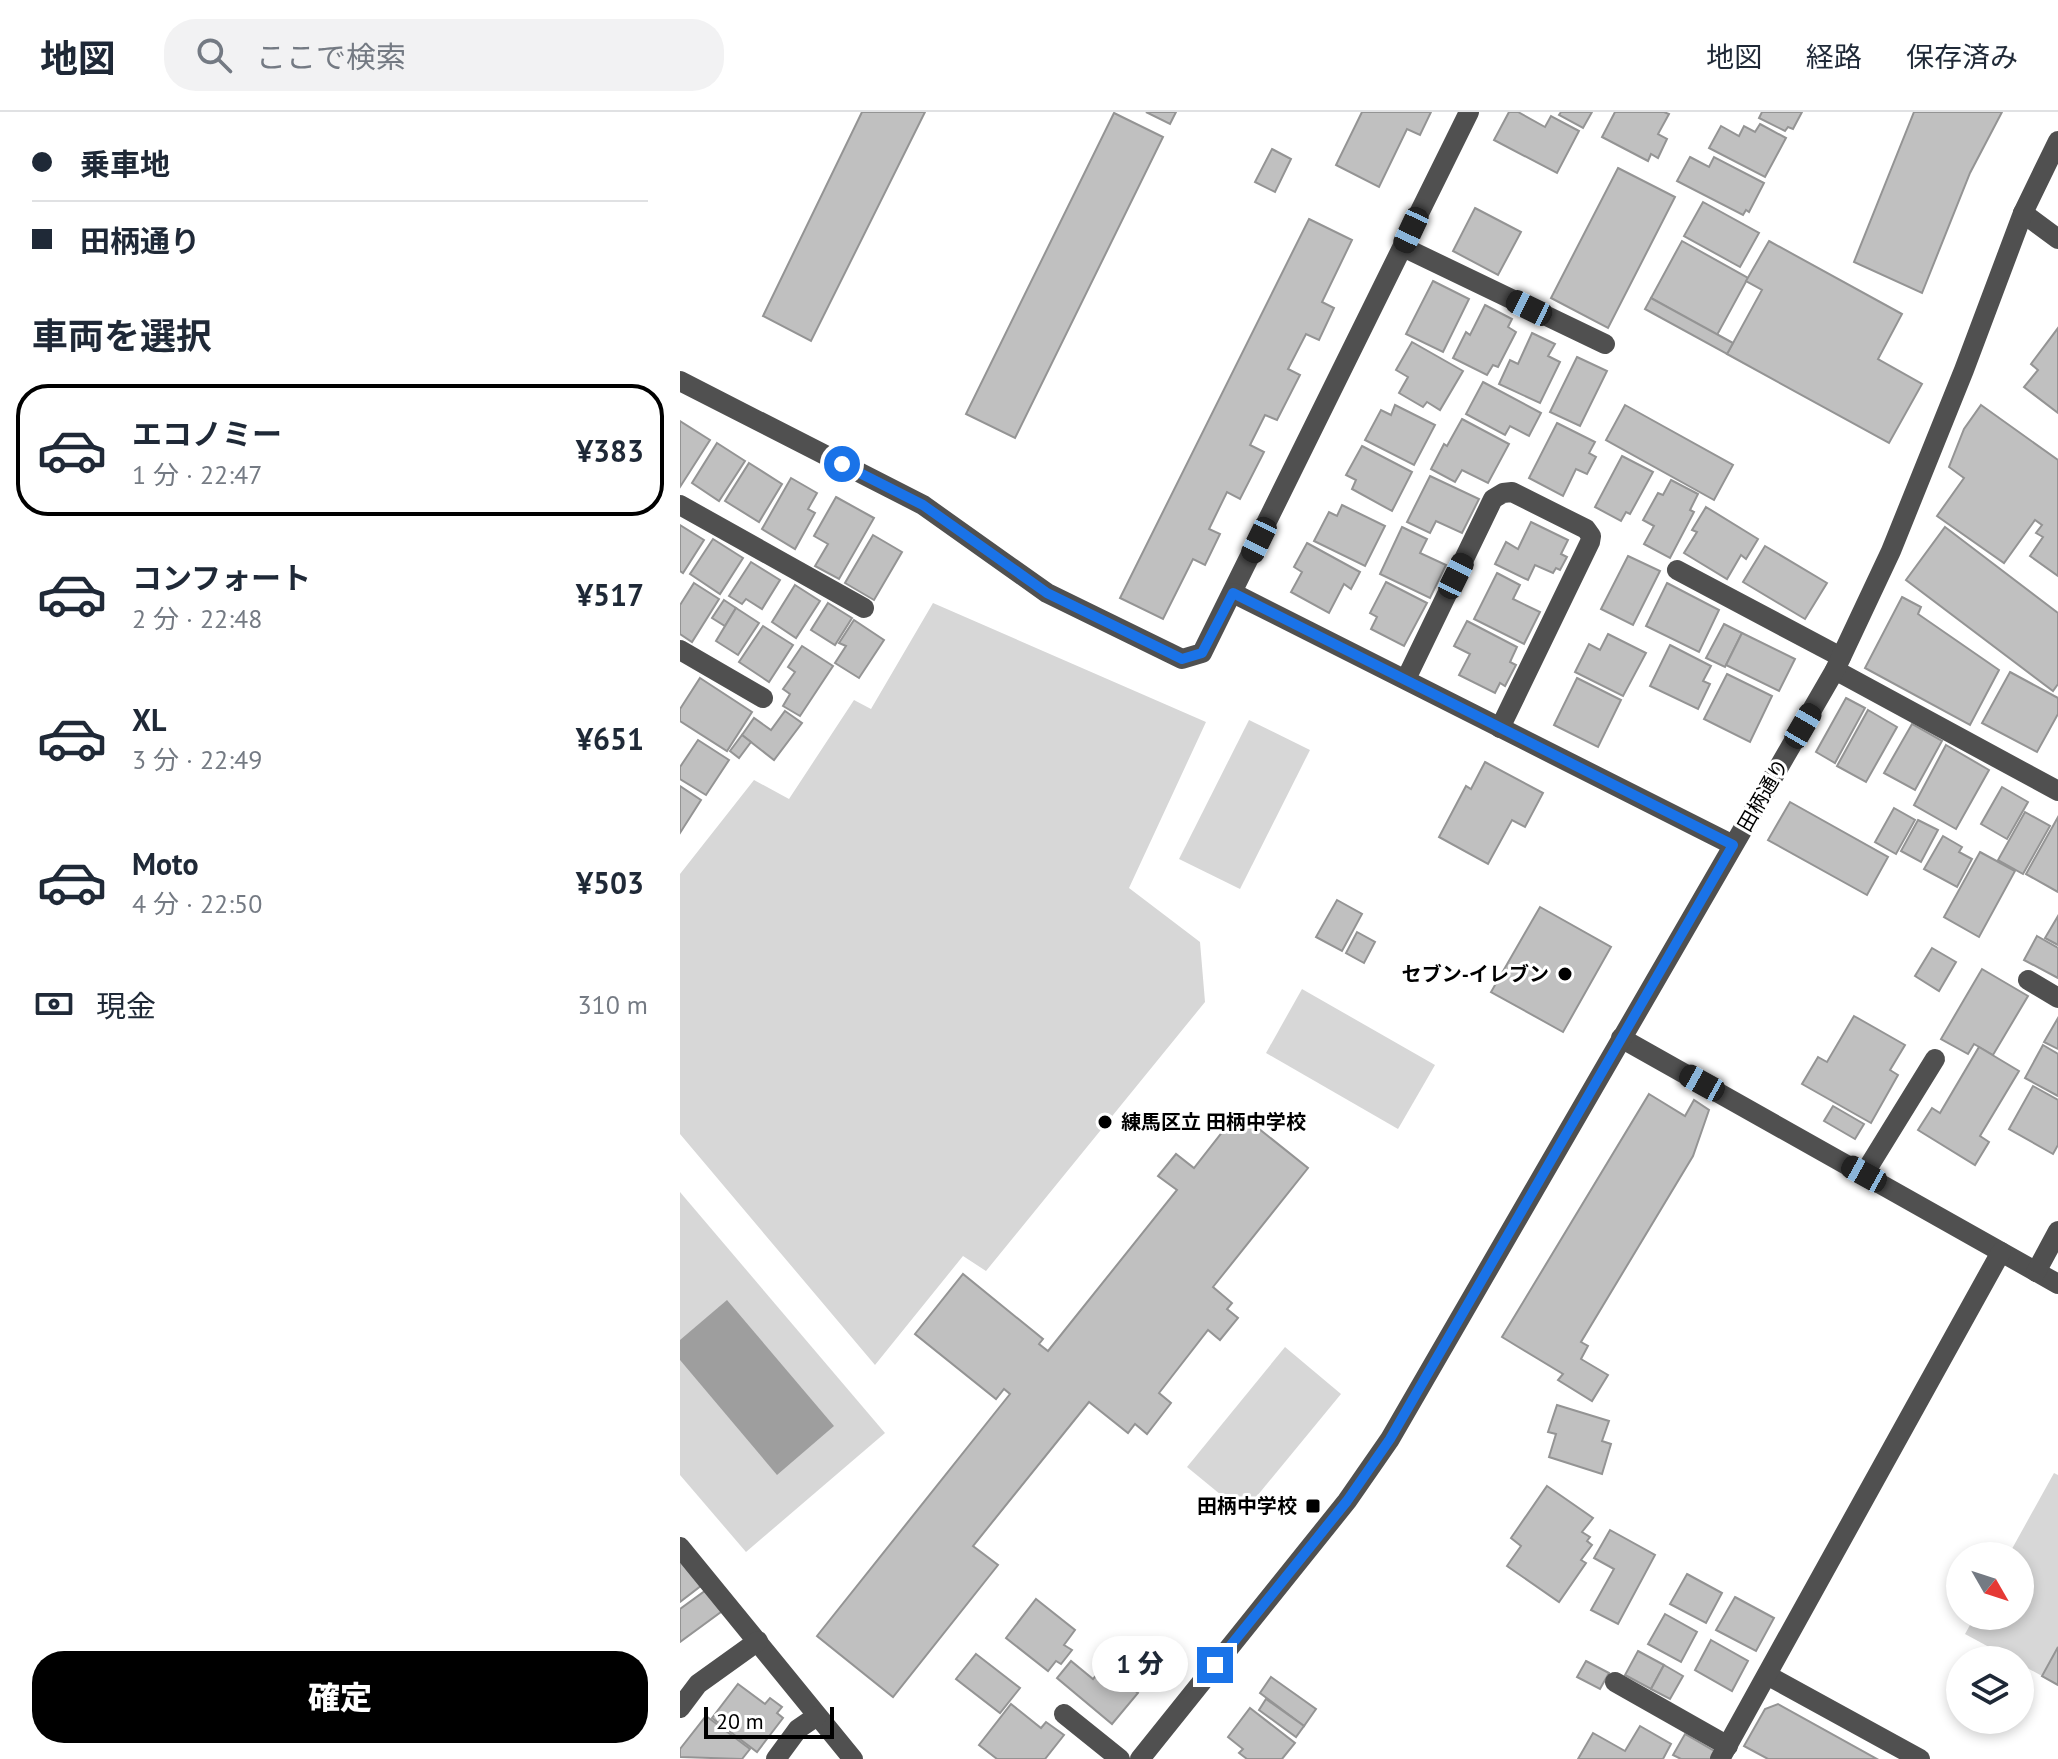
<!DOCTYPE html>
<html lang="ja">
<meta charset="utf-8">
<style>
:root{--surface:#fff;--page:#f2f2f3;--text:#1f2937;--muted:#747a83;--line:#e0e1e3;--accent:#000}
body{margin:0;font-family:"PT Sans","Noto Sans JP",sans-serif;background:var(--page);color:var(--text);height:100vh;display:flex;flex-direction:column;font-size:30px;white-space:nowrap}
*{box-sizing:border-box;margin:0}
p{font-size:26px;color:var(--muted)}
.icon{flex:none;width:44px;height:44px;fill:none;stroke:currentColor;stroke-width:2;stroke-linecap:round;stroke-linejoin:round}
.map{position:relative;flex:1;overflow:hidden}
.side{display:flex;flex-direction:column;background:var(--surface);width:680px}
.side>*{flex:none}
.hud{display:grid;align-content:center;height:176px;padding:0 32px;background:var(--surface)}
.needle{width:52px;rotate:129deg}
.buttons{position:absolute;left:1266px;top:1430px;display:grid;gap:16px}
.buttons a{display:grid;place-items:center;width:88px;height:88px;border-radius:50%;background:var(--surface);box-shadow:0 4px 12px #0003;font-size:40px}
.scale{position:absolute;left:24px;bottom:20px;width:130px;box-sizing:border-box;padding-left:8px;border:4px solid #000;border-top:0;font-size:22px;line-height:28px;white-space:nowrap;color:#000;-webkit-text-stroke:6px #fff;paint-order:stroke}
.end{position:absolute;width:36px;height:36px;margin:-18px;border:10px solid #1a73e8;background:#fff;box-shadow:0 0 0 4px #fff}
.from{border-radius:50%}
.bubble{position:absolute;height:56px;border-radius:28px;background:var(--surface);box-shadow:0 4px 12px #0003;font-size:26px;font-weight:800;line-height:56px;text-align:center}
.car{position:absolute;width:24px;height:48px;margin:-24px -12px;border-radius:10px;box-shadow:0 0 6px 2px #0007;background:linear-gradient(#222 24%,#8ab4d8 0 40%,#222 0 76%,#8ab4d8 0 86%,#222 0)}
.hud b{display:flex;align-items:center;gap:28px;height:76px;font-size:30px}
.hud b+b{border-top:2px solid var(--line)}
.hud i{width:20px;height:20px;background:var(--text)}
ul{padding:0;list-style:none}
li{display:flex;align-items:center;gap:24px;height:132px;margin:0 16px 12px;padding:0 16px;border:4px solid transparent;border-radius:32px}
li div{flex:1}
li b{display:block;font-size:30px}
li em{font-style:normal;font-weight:800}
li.current{border-color:var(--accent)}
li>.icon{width:72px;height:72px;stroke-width:1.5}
h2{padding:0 32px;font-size:36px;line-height:96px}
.pay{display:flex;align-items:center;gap:20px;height:88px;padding:0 32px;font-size:30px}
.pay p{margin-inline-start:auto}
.cta{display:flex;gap:16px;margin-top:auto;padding:16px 32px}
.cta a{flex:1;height:92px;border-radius:32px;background:var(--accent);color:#fff;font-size:32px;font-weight:800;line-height:92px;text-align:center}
header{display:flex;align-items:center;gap:48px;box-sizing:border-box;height:112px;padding:0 40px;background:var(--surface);border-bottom:2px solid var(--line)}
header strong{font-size:38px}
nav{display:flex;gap:44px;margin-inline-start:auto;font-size:28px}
.search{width:560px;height:72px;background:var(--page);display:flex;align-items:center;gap:20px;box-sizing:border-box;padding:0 28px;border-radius:32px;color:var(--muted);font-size:30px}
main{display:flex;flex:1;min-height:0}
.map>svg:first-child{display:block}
</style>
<header>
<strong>地図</strong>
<div class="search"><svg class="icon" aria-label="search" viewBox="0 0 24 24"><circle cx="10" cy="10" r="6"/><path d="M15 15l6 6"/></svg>ここで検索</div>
<nav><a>地図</a><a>経路</a><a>保存済み</a></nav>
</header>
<main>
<section class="side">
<div class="hud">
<b><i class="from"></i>乗車地</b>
<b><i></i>田柄通り</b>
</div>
<h2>車両を選択</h2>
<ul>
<li class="current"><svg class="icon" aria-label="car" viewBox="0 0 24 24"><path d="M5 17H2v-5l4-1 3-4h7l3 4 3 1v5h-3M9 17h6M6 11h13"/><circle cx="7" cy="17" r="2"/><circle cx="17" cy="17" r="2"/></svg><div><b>エコノミー</b><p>1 分 · 22:47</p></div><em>¥383</em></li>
<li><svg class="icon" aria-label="car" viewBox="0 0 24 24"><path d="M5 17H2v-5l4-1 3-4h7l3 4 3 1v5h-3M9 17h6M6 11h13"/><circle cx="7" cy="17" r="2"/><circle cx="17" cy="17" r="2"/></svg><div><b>コンフォート</b><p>2 分 · 22:48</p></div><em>¥517</em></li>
<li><svg class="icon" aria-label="car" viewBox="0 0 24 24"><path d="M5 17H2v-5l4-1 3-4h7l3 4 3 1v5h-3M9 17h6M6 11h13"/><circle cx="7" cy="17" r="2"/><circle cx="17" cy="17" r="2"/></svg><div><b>XL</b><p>3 分 · 22:49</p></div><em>¥651</em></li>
<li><svg class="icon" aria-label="car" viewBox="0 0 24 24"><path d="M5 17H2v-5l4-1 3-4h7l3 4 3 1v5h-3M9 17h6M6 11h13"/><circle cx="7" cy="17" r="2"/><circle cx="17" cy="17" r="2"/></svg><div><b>Moto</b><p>4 分 · 22:50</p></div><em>¥503</em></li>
</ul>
<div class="pay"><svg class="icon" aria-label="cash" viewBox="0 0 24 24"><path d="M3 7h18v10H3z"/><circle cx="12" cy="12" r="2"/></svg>現金<p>310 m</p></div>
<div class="cta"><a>確定</a></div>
</section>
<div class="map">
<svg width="1378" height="1647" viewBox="0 0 1378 1647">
<rect width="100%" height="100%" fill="#fff"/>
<g fill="#d7d7d7">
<path d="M253,491L526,610L449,776L520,830L525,890L306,1159L283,1144L195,1253L0,1022V762L74,668L109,687L174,588L191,597Z"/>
<path d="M569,608L630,638L560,777L499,747Z"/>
<path d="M622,877L755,953L718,1017L586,941Z"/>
<path d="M0,1080L205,1321L66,1440L0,1363Z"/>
<path d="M605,1235L661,1282L563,1401L507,1355Z"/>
<path d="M1374,1361L1378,1363V1535L1362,1564L1340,1552V1548H1333L1285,1522L1295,1504H1340V1444H1328Z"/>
</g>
<path fill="#9e9e9e" d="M47,1188L154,1314L97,1363L0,1248V1228Z"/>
<g fill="#c0c0c0" stroke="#949494" stroke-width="2">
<path d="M182,0H245L131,229L83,204Z"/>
<path d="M466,0H496L490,12Z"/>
<path d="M682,0H751L740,23L727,17L699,75L656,53Z"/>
<path d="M829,0H838L865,15L871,4L899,19L877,61L814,28Z"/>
<path d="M881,0H912L903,16L879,3Z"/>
<path d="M935,0H984L989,2L978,22L987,27L978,46L971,42L968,49L922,25Z"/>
<path d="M1082,0H1122L1113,17L1108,15L1105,19L1079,6Z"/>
<path d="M1234,0H1322L1290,61L1242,181L1174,150Z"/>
<path d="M434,1L483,25L335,326L286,302Z"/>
<path d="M1080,12L1106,26L1085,65L1029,36L1041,14L1059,24L1064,14L1075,20Z"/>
<path d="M592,37L611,47L595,80L575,70Z"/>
<path d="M1010,45L1029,55L1034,45L1084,71L1069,100L1066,98L1063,103L997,69Z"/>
<path d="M938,56L995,85L928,216L871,186Z"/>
<path d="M1023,90L1079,121L1060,155L1004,124Z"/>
<path d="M795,96L841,120L818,163L773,139Z"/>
<path d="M629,107L672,128L642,190L654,196L639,228L626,222L608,257L620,263L597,308L585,303L570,333L584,340L560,387L547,380L529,417L540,422L525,453L513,447L483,507L440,486Z"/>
<path d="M1002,129L1068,166L1037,223L971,186Z"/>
<path d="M1089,129L1222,202L1198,247L1242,272L1209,331L1047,242L1082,178L1066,169Z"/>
<path d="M753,169L789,187L763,240L726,222Z"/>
<path d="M971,186L1053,231L1047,242L965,197Z"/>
<path d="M805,193L832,207L828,215L836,220L818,255L813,253L807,263L773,246L786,220L790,223Z"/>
<path d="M1378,216V301L1344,275L1358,258L1351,252Z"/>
<path d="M852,221L875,232L868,244L880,250L860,291L819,272L830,248L838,252Z"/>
<path d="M732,230L783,259L760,298L747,290L743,295L719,281L728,265L716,258Z"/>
<path d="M897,245L927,259L900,314L870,300Z"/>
<path d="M803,270L861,301L849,324L830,314L825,323L786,302Z"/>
<path d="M715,293L755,313L734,353L685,328L701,298L711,303Z"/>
<path d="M945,293L1053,353L1034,388L926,328Z"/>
<path d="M1301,293L1378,348V464L1350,444L1363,425L1356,421L1362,413L1355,408L1324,451L1257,404L1284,366L1269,355L1284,317Z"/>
<path d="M782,307L829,332L808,371L782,358L775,370L751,357L764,332L767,334Z"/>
<path d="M0,309L30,328L0,375Z"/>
<path d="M877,311L915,330L909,341L916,345L907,362L896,357L883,384L849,366Z"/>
<path d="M37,331L65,349L39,389L12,371Z"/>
<path d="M682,334L732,360L712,399L672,377L676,368L666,363Z"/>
<path d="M942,344L973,360L950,402L946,400L941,409L915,395Z"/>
<path d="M69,351L102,372L79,410L45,389Z"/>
<path d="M750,364L799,387L782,421L756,409L750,421L727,410Z"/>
<path d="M111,366L137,381L128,397L135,401L115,437L82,417Z"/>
<path d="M991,368L1018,382L1010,398L1014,400L990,446L964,432L974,414L963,408L978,381L983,383Z"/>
<path d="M156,385L194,406L159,467L135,454L148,432L134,424Z"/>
<path d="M662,393L705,414L685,454L634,429L649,400L657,404Z"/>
<path d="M1026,395L1078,427L1066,447L1061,443L1047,467L1004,441L1017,420L1012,418Z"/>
<path d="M851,410L888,428L881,442L887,445L880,458L876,456L873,461L855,453L848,468L815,452L826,430L838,437Z"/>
<path d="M0,413L24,428L3,461L0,459Z"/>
<path d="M722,415L747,427L740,441L766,453L750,486L700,462Z"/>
<path d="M1265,415L1378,501V572L1373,579L1226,468Z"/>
<path d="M193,423L222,440L194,488L165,471Z"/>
<path d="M33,427L63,446L40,482L10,462Z"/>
<path d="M627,431L680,460L671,477L664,472L649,501L611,480L622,460L614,455Z"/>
<path d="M1085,434L1147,471L1125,507L1063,470Z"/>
<path d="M948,444L980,459L953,513L921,497Z"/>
<path d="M71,450L100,468L82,497L66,487L62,492L49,484Z"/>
<path d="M817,461L840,473L833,487L860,500L844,532L794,507Z"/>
<path d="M706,470L747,491L724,534L691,517L697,505L690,501Z"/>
<path d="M14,471L39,487L12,530L0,522V493Z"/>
<path d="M987,471L1039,498L1019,540L966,514Z"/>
<path d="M115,473L140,489L116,526L92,510Z"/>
<path d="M1222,485L1241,495L1238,502L1319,558L1290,613L1185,556Z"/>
<path d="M44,488L56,496L45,514L32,506Z"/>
<path d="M148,491L172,506L155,533L131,518Z"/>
<path d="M56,496L79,511L58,543L36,529Z"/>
<path d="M174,508L204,528L179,566L155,551L166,534L159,531Z"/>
<path d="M787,509L837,535L830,550L836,553L825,574L820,571L815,581L779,563L790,542L774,534Z"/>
<path d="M1044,512L1062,521L1045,555L1026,546Z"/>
<path d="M83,514L113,533L89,570L59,550Z"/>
<path d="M1062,521L1115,547L1099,579L1046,553Z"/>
<path d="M928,522L966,541L943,584L895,560L909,532L920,538Z"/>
<path d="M990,533L1031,554L1023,569L1030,572L1018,597L970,574Z"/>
<path d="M122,534L153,554L120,604L103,594L110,582L103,577L115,560L108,555Z"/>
<path d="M1330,560L1378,586V602L1357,640L1302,611Z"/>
<path d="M1047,562L1092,584L1070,630L1024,607Z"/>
<path d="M20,566L72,600L47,639L0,609V597Z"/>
<path d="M897,566L941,588L918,635L874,613Z"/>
<path d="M1166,586L1185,596L1155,651L1136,640Z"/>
<path d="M1188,598L1217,615L1186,670L1157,654Z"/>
<path d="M105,599L122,611L94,648L62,623L74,606L91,618Z"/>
<path d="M1232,612L1262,629L1235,678L1204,661Z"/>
<path d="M62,623L71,630L59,646L50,639Z"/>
<path d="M18,628L49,648L26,683L0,667V655Z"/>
<path d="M1266,633L1309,658L1276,717L1234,693Z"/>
<path d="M805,650L863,681L845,715L832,708L808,752L759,725L786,674L791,677Z"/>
<path d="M0,674L21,688L0,721Z"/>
<path d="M1322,675L1348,690L1327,727L1301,712Z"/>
<path d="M1110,690L1208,745L1187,783L1088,728Z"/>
<path d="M1214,696L1235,708L1216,742L1195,730Z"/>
<path d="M1345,700L1370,714L1343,762L1318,748Z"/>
<path d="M1378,705V780L1346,762Z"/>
<path d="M1238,708L1258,718L1241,750L1221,739Z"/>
<path d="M1263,724L1282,735L1279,740L1292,747L1277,775L1244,757Z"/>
<path d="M1300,740L1335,759L1299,825L1264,805Z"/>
<path d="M657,788L682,802L662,839L636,825Z"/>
<path d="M860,795L931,835L883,920L811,880Z"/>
<path d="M1378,804V833L1365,826Z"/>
<path d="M677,820L695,830L684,851L666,841Z"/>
<path d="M1357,824L1378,836V866L1344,848Z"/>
<path d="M1252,836L1276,850L1259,879L1235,864Z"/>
<path d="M1302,857L1348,884L1313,943L1294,932L1288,942L1261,927Z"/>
<path d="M1174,904L1225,933L1210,958L1218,963L1191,1011L1122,972L1138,945L1147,950Z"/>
<path d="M1378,906V937L1364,930Z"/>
<path d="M1363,933L1378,942V984L1345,966Z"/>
<path d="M1299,935L1339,959L1300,1024L1309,1030L1295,1053L1238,1018L1252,996L1260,1001Z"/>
<path d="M1353,974L1378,988V1033L1373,1042L1329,1017Z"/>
<path d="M969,982L1005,1004L1014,988L1029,998L1013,1044L901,1230L908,1234L901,1247L928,1263L912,1289L878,1268L883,1262L822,1225Z"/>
<path d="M1153,994L1184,1012L1175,1027L1144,1009Z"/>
<path d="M558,1000L628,1056L533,1175L552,1191L547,1197L558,1206L540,1228L528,1218L479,1281L491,1291L467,1322L455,1312L448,1321L409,1290L293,1434L318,1453L213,1585L137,1524L330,1282L324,1277L316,1287L235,1222L283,1162L363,1227L359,1232L368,1239L497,1078L478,1064L496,1042L514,1056Z"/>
<path d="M877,1293L929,1309L922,1329L931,1332L922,1362L869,1345L876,1322L868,1320Z"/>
<path d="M867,1374L913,1406L902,1420L910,1425L907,1429L912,1433L901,1448L906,1451L879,1490L827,1454L841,1434L831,1426Z"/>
<path d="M930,1418L975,1443L938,1512L911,1498L934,1457L914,1446Z"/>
<path d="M0,1447L22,1473L0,1490Z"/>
<path d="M1007,1462L1042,1481L1026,1511L990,1492Z"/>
<path d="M29,1476L45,1497L0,1530V1497Z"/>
<path d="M1055,1485L1094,1506L1076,1539L1036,1518Z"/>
<path d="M356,1487L395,1518L384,1533L392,1538L381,1552L376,1549L368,1559L326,1526Z"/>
<path d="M985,1502L1017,1520L1001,1550L968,1532Z"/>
<path d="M1031,1528L1068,1549L1052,1579L1015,1558Z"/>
<path d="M1378,1535V1573L1362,1564Z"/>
<path d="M958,1539L984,1553L971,1577L945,1563Z"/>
<path d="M296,1542L340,1576L320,1601L276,1567Z"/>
<path d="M429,1547L446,1561L440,1567L458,1581L432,1612L377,1566L391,1549L413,1567Z"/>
<path d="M906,1549L929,1561L920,1577L897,1565Z"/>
<path d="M984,1553L1003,1564L990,1587L971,1577Z"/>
<path d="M591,1565L636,1597L624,1614L580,1581Z"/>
<path d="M58,1572L85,1592L90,1586L102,1595L97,1601L103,1606L77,1640L32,1606Z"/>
<path d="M586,1587L624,1614L616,1625L579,1598Z"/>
<path d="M331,1592L361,1616L366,1610L384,1623L365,1647H317L299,1633Z"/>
<path d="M1098,1592L1197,1647H1088L1064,1634L1085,1597Z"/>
<path d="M570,1596L615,1631L602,1647H567L559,1641L563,1637L548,1625Z"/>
<path d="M26,1604L70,1637L62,1647L0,1645V1637Z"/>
<path d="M960,1614L991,1632L983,1647H898L913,1621L945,1639Z"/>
<path d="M1005,1622L1036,1640L1032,1647H1001L993,1643Z"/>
</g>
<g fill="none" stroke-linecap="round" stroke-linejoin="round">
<g stroke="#505050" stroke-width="20">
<path d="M1343,101L1378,127"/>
<path d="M723,135L925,232"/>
<path d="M0,269L243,393L367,481L502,547L522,541L789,0"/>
<path d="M0,393L184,496"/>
<path d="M997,458L1161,545"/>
<path d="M553,481L1053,733"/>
<path d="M0,538L83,586"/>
<path d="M1155,558L1378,679"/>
<path d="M726,567L813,387L823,381L832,380L906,417L911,424L910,430L820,616"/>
<path d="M1348,868L1378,886"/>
<path d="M941,926L1378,1172"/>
<path d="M1184,1062L1255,947"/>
<path d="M1356,1160L1378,1119"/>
<path d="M0,1435L173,1647"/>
<path d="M1087,1563L1240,1647"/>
<path d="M935,1570L1048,1634"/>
<path d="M0,1596L18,1572L78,1529"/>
<path d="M384,1602L440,1647"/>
<path d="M96,1647L118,1617L137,1604"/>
<path d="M460,1647L667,1389L710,1327L1155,558L1211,439L1284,258L1343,101L1378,29"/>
<path d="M1040,1647L1321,1140"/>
</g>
</g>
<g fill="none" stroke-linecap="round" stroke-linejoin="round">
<path stroke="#1a73e8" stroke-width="10" d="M162,352L243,393L367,481L502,547L522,541L553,481L1053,733L710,1327L667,1389L535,1553"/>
</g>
<g fill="#000" stroke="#fff" stroke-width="3">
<circle cx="885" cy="862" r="8"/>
<circle cx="425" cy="1010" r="8"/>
<rect x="625" y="1386" width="16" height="16" rx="4"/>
</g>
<g text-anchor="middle" stroke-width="6" stroke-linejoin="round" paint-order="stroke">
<g font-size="20" fill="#000" stroke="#fff">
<text transform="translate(1083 683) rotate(-60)" y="7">田柄通り</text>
</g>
<g font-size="20" font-weight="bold" fill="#000" stroke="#fff" text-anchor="end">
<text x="869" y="869">セブン-イレブン</text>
<text x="441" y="1017" text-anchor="start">練馬区立 田柄中学校</text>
<text x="617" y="1401">田柄中学校</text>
</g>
</g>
</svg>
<div class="buttons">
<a><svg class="needle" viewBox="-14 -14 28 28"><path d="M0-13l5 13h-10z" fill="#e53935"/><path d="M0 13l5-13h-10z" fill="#747a83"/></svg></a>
<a><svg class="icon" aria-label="layers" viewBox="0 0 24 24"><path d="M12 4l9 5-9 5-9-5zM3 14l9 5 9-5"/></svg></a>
</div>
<div class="scale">20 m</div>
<i class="end from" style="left:162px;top:352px"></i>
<i class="end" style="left:535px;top:1553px"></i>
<div class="bubble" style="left:412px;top:1524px;width:96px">1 分</div>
<i class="car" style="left:731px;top:118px;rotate:205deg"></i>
<i class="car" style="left:849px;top:196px;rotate:296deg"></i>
<i class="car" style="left:579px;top:428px;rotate:206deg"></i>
<i class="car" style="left:776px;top:464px;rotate:26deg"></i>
<i class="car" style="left:1123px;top:614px;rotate:30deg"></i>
<i class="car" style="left:1022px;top:971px;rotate:299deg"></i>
<i class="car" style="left:1184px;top:1062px;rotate:299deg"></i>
</div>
</main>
